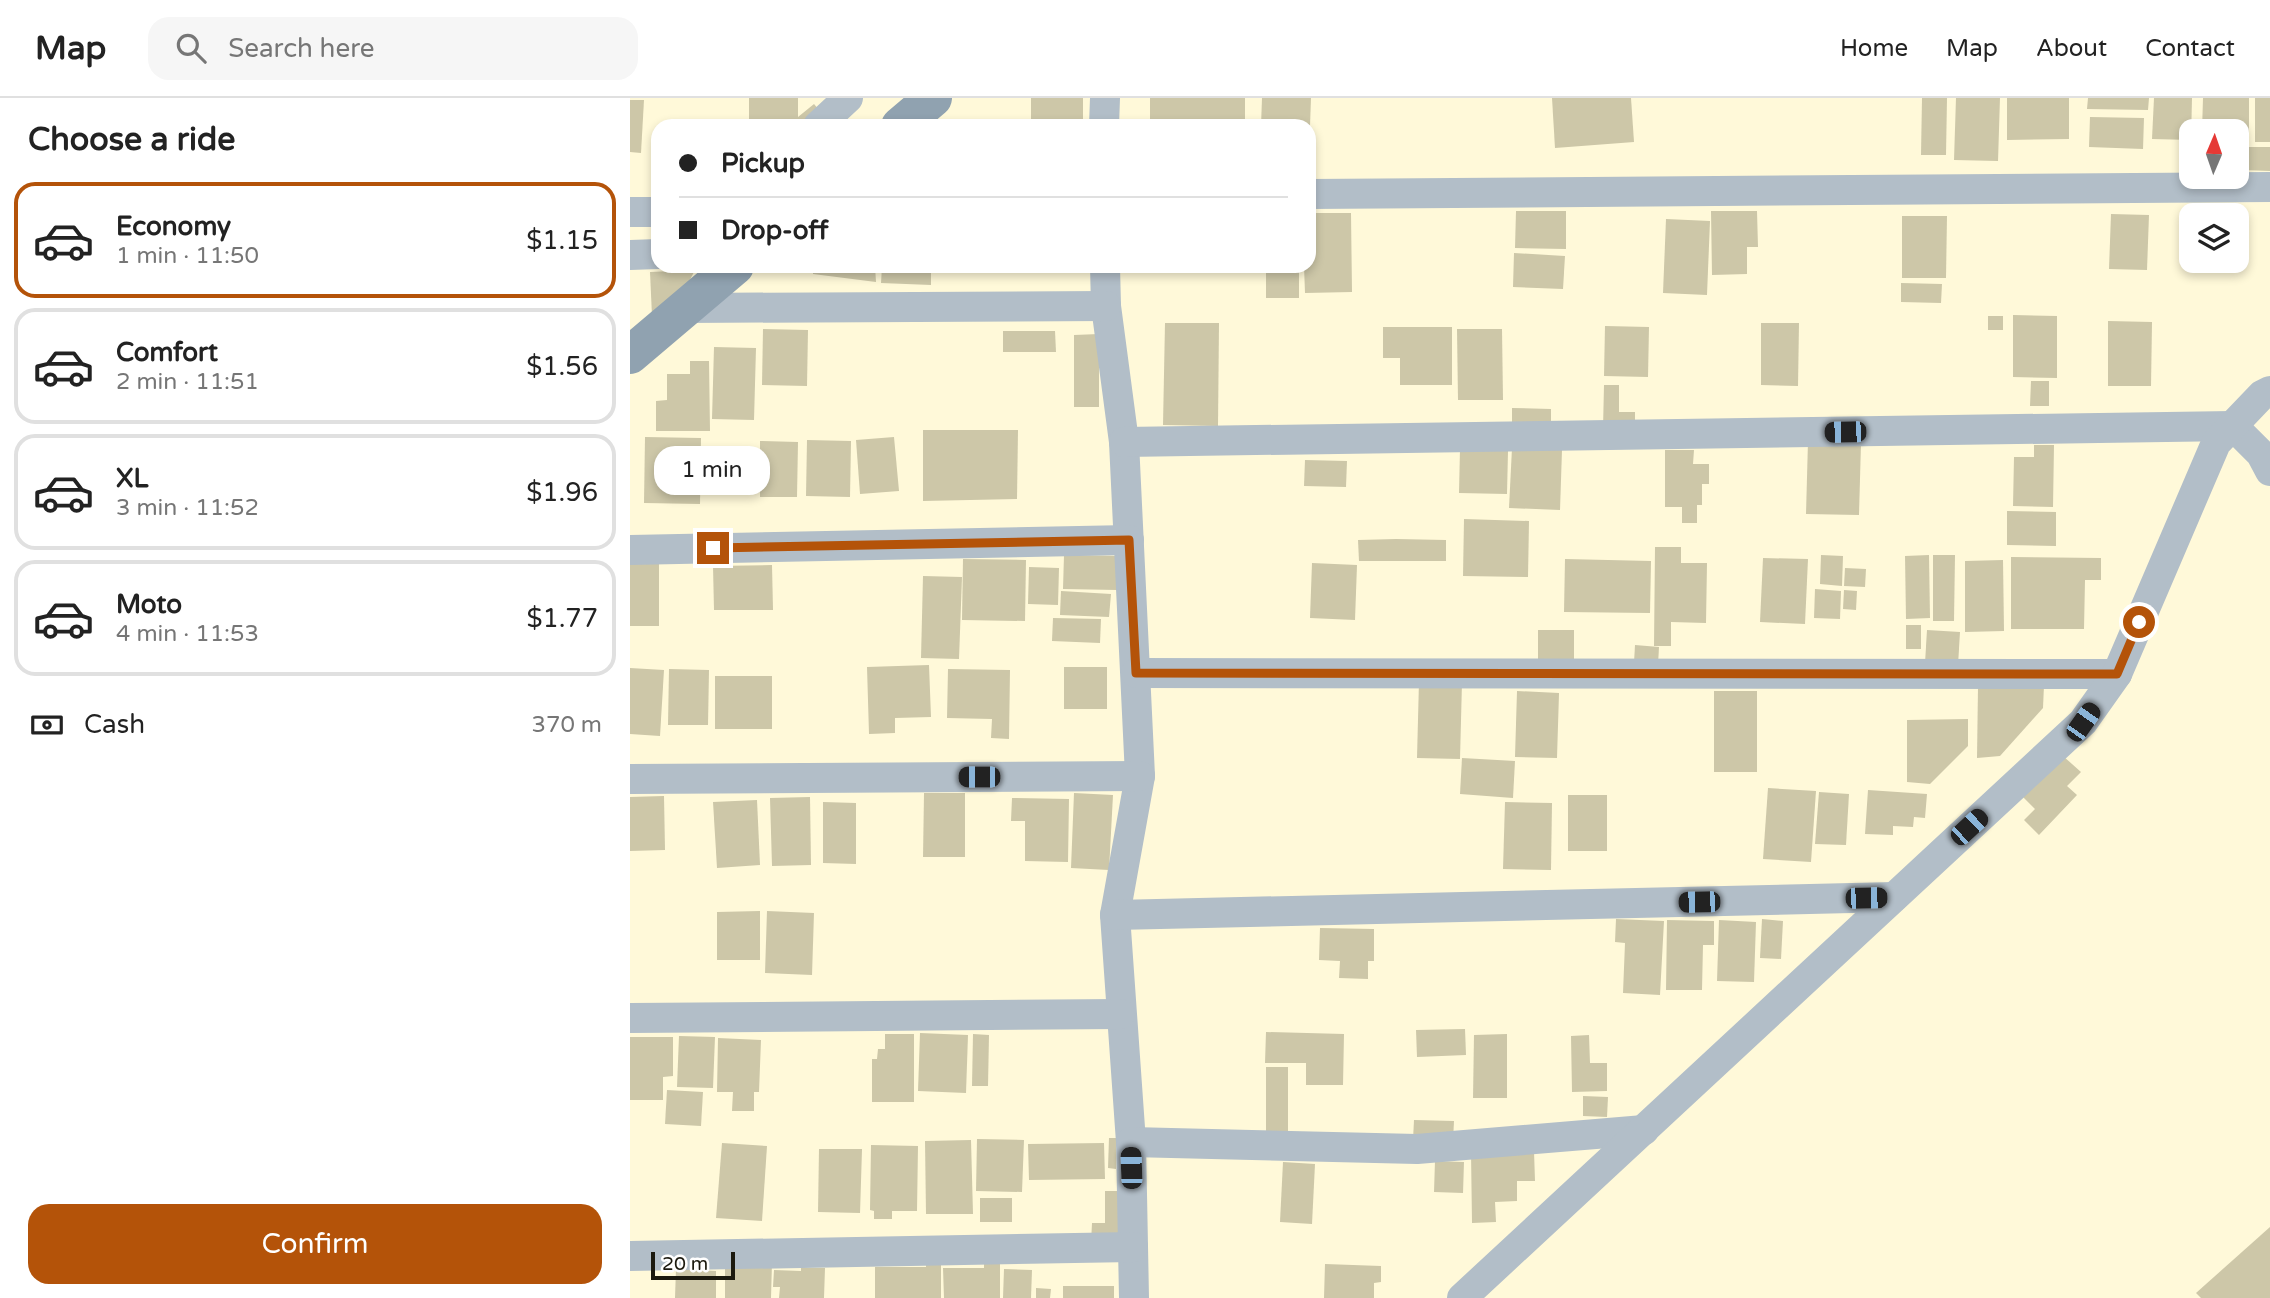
<!DOCTYPE html>
<meta charset="utf-8">
<style>
:root{--surface:#fff;--page:#f6f6f6;--text:#222;--muted:#767676;--line:#e0e0e0;--accent:#b45309}
body{margin:0;font-family:"Varela Round",sans-serif;background:var(--page);color:var(--text);height:100vh;display:flex;flex-direction:column;font-size:26px;white-space:nowrap}
*{box-sizing:border-box;margin:0}
p{font-size:23px;color:var(--muted)}
.icon{flex:none;width:38px;height:38px;fill:none;stroke:currentColor;stroke-width:2;stroke-linecap:round;stroke-linejoin:round}
.map{position:relative;flex:1;overflow:hidden}
.panel{display:flex;flex-direction:column;background:var(--surface);width:630px}
.panel>*{flex:none}
.banner{position:absolute;left:21px;top:21px;width:665px;height:154px;border-radius:21px;box-shadow:0 4px 10px #0003;display:grid;align-content:center;height:154px;padding:0 28px;background:var(--surface)}
.needle{width:46px;rotate:2deg}
.fabs{position:absolute;left:1549px;top:21px;display:grid;gap:14px}
.fabs a{display:grid;place-items:center;width:70px;height:70px;border-radius:14px;background:var(--surface);box-shadow:0 4px 10px #0003;font-size:35px}
.scale{position:absolute;left:21px;bottom:18px;width:84px;box-sizing:border-box;padding-left:7px;border:4px solid #1b190e;border-top:0;font-size:19px;line-height:24px;white-space:nowrap;color:#1b190e;-webkit-text-stroke:5px #fff;paint-order:stroke}
.end{position:absolute;width:32px;height:32px;margin:-16px;border:9px solid #b45309;background:#fff;box-shadow:0 0 0 4px #fff}
.from{border-radius:50%}
.bubble{position:absolute;height:49px;border-radius:21px;background:var(--surface);box-shadow:0 4px 10px #0003;font-size:23px;font-weight:600;line-height:49px;text-align:center}
.car{position:absolute;width:21px;height:42px;margin:-21px -10px;border-radius:9px;box-shadow:0 0 5px 2px #0007;background:linear-gradient(#222 24%,#8ab4d8 0 40%,#222 0 76%,#8ab4d8 0 86%,#222 0)}
.banner b{display:flex;align-items:center;gap:24px;height:66px;font-size:26px}
.banner b+b{border-top:2px solid var(--line)}
.banner i{width:18px;height:18px;background:var(--text)}
ul{padding:0;list-style:none}
li{display:flex;align-items:center;gap:21px;height:116px;margin:0 14px 10px;padding:0 14px;border:4px solid var(--line);border-radius:21px}
li div{flex:1}
li b{display:block;font-size:26px}
li em{font-style:normal;font-weight:600}
li.selected{border-color:var(--accent)}
li>.icon{width:63px;height:63px;stroke-width:1.5}
h2{padding:0 28px;font-size:32px;line-height:84px}
.pay{display:flex;align-items:center;gap:18px;height:77px;padding:0 28px;font-size:26px}
.pay p{margin-inline-start:auto}
.primary-button{display:flex;gap:14px;margin-top:auto;padding:14px 28px}
.primary-button a{flex:1;height:80px;border-radius:21px;background:var(--accent);color:#fff;font-size:28px;font-weight:600;line-height:80px;text-align:center}
header{display:flex;align-items:center;gap:42px;box-sizing:border-box;height:98px;padding:0 35px;background:var(--surface);border-bottom:2px solid var(--line)}
header strong{font-size:33px}
nav{display:flex;gap:38px;margin-inline-start:auto;font-size:24px}
.search{width:490px;height:63px;background:var(--page);display:flex;align-items:center;gap:18px;box-sizing:border-box;padding:0 24px;border-radius:21px;color:var(--muted);font-size:26px}
main{display:flex;flex:1;min-height:0}
.map>svg:first-child{display:block}
</style>
<header>
<strong>Map</strong>
<div class="search"><svg class="icon" aria-label="search" viewBox="0 0 24 24"><circle cx="10" cy="10" r="6"/><path d="M15 15l6 6"/></svg>Search here</div>
<nav><a>Home</a><a>Map</a><a>About</a><a>Contact</a></nav>
</header>
<main>
<section class="panel">
<h2>Choose a ride</h2>
<ul>
<li class="selected"><svg class="icon" aria-label="car" viewBox="0 0 24 24"><path d="M5 17H2v-5l4-1 3-4h7l3 4 3 1v5h-3M9 17h6M6 11h13"/><circle cx="7" cy="17" r="2"/><circle cx="17" cy="17" r="2"/></svg><div><b>Economy</b><p>1 min · 11:50</p></div><em>$1.15</em></li>
<li><svg class="icon" aria-label="car" viewBox="0 0 24 24"><path d="M5 17H2v-5l4-1 3-4h7l3 4 3 1v5h-3M9 17h6M6 11h13"/><circle cx="7" cy="17" r="2"/><circle cx="17" cy="17" r="2"/></svg><div><b>Comfort</b><p>2 min · 11:51</p></div><em>$1.56</em></li>
<li><svg class="icon" aria-label="car" viewBox="0 0 24 24"><path d="M5 17H2v-5l4-1 3-4h7l3 4 3 1v5h-3M9 17h6M6 11h13"/><circle cx="7" cy="17" r="2"/><circle cx="17" cy="17" r="2"/></svg><div><b>XL</b><p>3 min · 11:52</p></div><em>$1.96</em></li>
<li><svg class="icon" aria-label="car" viewBox="0 0 24 24"><path d="M5 17H2v-5l4-1 3-4h7l3 4 3 1v5h-3M9 17h6M6 11h13"/><circle cx="7" cy="17" r="2"/><circle cx="17" cy="17" r="2"/></svg><div><b>Moto</b><p>4 min · 11:53</p></div><em>$1.77</em></li>
</ul>
<div class="pay"><svg class="icon" aria-label="cash" viewBox="0 0 24 24"><path d="M3 7h18v10H3z"/><circle cx="12" cy="12" r="2"/></svg>Cash<p>370 m</p></div>
<div class="primary-button"><a>Confirm</a></div>
</section>
<div class="map">
<svg width="1640" height="1200" viewBox="0 0 1640 1200">
<rect width="100%" height="100%" fill="#fff9d9"/>
<g fill="#cdc7a8">
<path d="M119,0H168V19L184,6L196,20L186,28H119Z"/>
<rect x="401" y="0" width="52" height="28"/>
<rect x="520" y="0" width="95" height="28"/>
<path d="M632,0H681L680,28H631Z"/>
<path d="M922,0H1001L1004,44L925,50Z"/>
<path d="M1292,0H1317L1316,57H1291Z"/>
<path d="M1326,0H1370L1368,63L1324,62Z"/>
<path d="M1377,0H1439V41L1377,42Z"/>
<path d="M1458,0H1519L1518,12L1457,11Z"/>
<path d="M1524,0H1562L1561,42L1522,41Z"/>
<path d="M1573,0H1619V45L1606,44V33H1572Z"/>
<rect x="1625" y="0" width="15" height="44"/>
<path d="M0,2H14L11,55L0,54Z"/>
<path d="M1460,19L1514,20L1513,51L1459,49Z"/>
<path d="M1614,49H1640V73L1613,72Z"/>
<path d="M886,113H936V151L885,150Z"/>
<path d="M1081,113H1127L1128,149H1117V176L1082,177Z"/>
<path d="M679,115H721L722,194L675,195L674,168H679Z"/>
<path d="M1481,116L1519,117L1517,172L1479,171Z"/>
<path d="M1272,118H1317L1316,180H1272Z"/>
<path d="M1036,121L1080,123L1077,197L1033,195Z"/>
<path d="M884,155L935,158L933,191L883,189Z"/>
<path d="M183,168H245L246,184L183,176Z"/>
<path d="M252,168H301V187L251,185Z"/>
<rect x="636" y="168" width="33" height="32"/>
<path d="M65,172L50,201L22,218L20,174Z"/>
<path d="M1271,185L1312,186L1311,205L1271,204Z"/>
<path d="M1383,217L1427,218V280L1383,279Z"/>
<rect x="1358" y="218" width="15" height="14"/>
<path d="M1478,223L1522,224L1521,288H1478Z"/>
<path d="M535,225H589L588,328L533,327Z"/>
<path d="M1131,225H1169L1168,288L1131,287Z"/>
<path d="M975,228L1019,229L1018,279L974,278Z"/>
<path d="M753,229H822V287H770V260H753Z"/>
<path d="M133,231L178,232L177,288L132,287Z"/>
<path d="M827,231H872L873,302H828Z"/>
<path d="M373,233H425L426,254H373Z"/>
<path d="M469,236V309H444V237Z"/>
<path d="M84,249L126,250L124,322L82,321Z"/>
<path d="M60,263H79L80,333H26V303L37,302V276H60Z"/>
<path d="M1401,283H1419V308H1400Z"/>
<path d="M974,287H989V314H1005V331H973Z"/>
<path d="M882,310L921,311V331H882Z"/>
<path d="M293,332H388L387,401L293,403Z"/>
<path d="M15,339L71,340L70,406L14,405Z"/>
<path d="M264,339L269,393L230,396L226,342Z"/>
<path d="M177,342L221,343L220,399L176,398Z"/>
<path d="M130,343L168,344L167,399H130Z"/>
<path d="M1178,343L1231,345L1229,417L1176,416Z"/>
<path d="M1404,347H1424L1423,409L1383,408L1384,359H1404Z"/>
<path d="M882,350L932,352L930,412L879,410Z"/>
<path d="M830,351L878,353L877,396L829,395Z"/>
<path d="M1035,352H1064L1063,366H1079V386H1072V407H1067V425H1052V409H1035Z"/>
<path d="M675,362L717,363L716,389L674,388Z"/>
<path d="M1377,413L1426,414V448L1377,447Z"/>
<path d="M834,421L899,423L898,479L833,478Z"/>
<path d="M766,441L816,442V463H729L728,442Z"/>
<path d="M1025,449H1051V465H1077L1076,525L1041,524V548H1024Z"/>
<path d="M434,457L488,458L487,492L433,491Z"/>
<path d="M1191,457L1213,458L1212,488L1190,486Z"/>
<path d="M1299,457L1300,520L1276,521L1275,458Z"/>
<path d="M1303,457H1325L1324,523H1303Z"/>
<path d="M1381,459L1471,460V482H1455L1454,531H1381Z"/>
<path d="M1133,460L1178,461L1175,526L1130,524Z"/>
<path d="M333,461L396,462L395,523L332,522Z"/>
<path d="M935,461L1021,463L1020,515L934,514Z"/>
<path d="M1373,462L1374,533L1335,534V463Z"/>
<rect x="0" y="465" width="29" height="63"/>
<path d="M682,465L727,467L725,522L680,520Z"/>
<path d="M142,467L143,512H84L83,468Z"/>
<path d="M399,469L429,470L428,507L398,506Z"/>
<path d="M1215,470L1236,471L1235,489L1214,488Z"/>
<path d="M293,478L332,479L329,561L291,560Z"/>
<path d="M1185,491L1211,493L1210,521L1184,520Z"/>
<path d="M1214,492L1227,493L1226,512L1213,511Z"/>
<path d="M431,493L481,496L479,519L430,517Z"/>
<path d="M423,520L471,521L470,545L422,543Z"/>
<rect x="1276" y="527" width="15" height="24"/>
<rect x="908" y="532" width="36" height="31"/>
<path d="M1297,532L1330,534L1328,567L1295,565Z"/>
<path d="M1005,547L1029,549L1028,567L1004,565Z"/>
<path d="M299,567L301,619L265,620V635L239,636L237,569Z"/>
<rect x="434" y="569" width="43" height="42"/>
<path d="M0,570L34,572L30,638L0,636Z"/>
<path d="M39,571L79,572L78,627H38Z"/>
<path d="M318,571L380,572L379,641L361,640L362,621L317,620Z"/>
<rect x="85" y="578" width="57" height="53"/>
<path d="M789,583L832,584L830,661L787,660Z"/>
<path d="M1414,587L1413,610L1370,658L1347,660L1348,589Z"/>
<path d="M887,593L929,595L927,660L885,659Z"/>
<rect x="1084" y="593" width="43" height="81"/>
<path d="M1338,621V648L1300,686L1277,684V622Z"/>
<path d="M1433,658L1451,674L1437,688L1447,697L1409,737L1394,722L1405,711L1393,699Z"/>
<path d="M832,660L885,663L883,700L830,696Z"/>
<path d="M1138,690L1186,693L1181,764L1133,761Z"/>
<path d="M1238,692L1297,696L1295,720L1284,719L1283,729L1263,728V737L1235,736Z"/>
<path d="M1189,694L1219,696L1216,747L1185,746Z"/>
<path d="M294,695H335V759H293Z"/>
<path d="M444,695L483,697L479,772L441,770Z"/>
<rect x="938" y="697" width="39" height="56"/>
<path d="M34,698L35,752L0,753V699Z"/>
<path d="M180,699L181,767L142,768L140,700Z"/>
<path d="M382,700L439,701L438,764L395,763V723H381Z"/>
<path d="M127,702L130,767L87,770L83,704Z"/>
<path d="M193,704L226,705V766L193,765Z"/>
<path d="M875,704L922,705L921,772L873,771Z"/>
<path d="M130,813V862H87V814Z"/>
<path d="M137,813L184,815L182,877L135,875Z"/>
<path d="M986,821L1034,823L1030,897L993,895L995,845L985,844Z"/>
<path d="M1132,821L1153,823L1151,861L1130,860Z"/>
<path d="M1037,822L1084,823V847H1073L1072,892H1036Z"/>
<path d="M1089,822L1126,824L1124,884L1087,883Z"/>
<path d="M690,830L744,831V863H738V881L709,880L710,863L689,862Z"/>
<path d="M835,931L836,957L787,959L786,932Z"/>
<path d="M636,934L714,936L713,987H676V965H635Z"/>
<path d="M290,935L338,937L336,995L288,993Z"/>
<path d="M255,936H284V1004H242V961H247L248,951H255Z"/>
<path d="M343,936L359,937L358,988H342Z"/>
<path d="M877,936V1000H843L844,937Z"/>
<path d="M959,937L960,965H977V993L942,994L941,938Z"/>
<path d="M49,938L85,939L83,990L47,989Z"/>
<path d="M0,939H43V978L33,979V1002H0Z"/>
<path d="M88,940L131,942L129,994H124V1013H102L103,994H87Z"/>
<path d="M636,969H658V1040L636,1039Z"/>
<path d="M37,992L73,994L71,1028L35,1026Z"/>
<path d="M953,998L978,999L977,1019L953,1018Z"/>
<path d="M784,1022L824,1023L823,1043L783,1042Z"/>
<path d="M479,1040H486V1071L478,1070Z"/>
<path d="M347,1041L394,1042L392,1094L346,1093Z"/>
<path d="M341,1042L343,1116H296L295,1043Z"/>
<path d="M92,1045L137,1048L132,1123L86,1120Z"/>
<path d="M474,1045L475,1081L399,1082L398,1046Z"/>
<path d="M241,1047L288,1048L287,1113H262V1121H244V1113L240,1112Z"/>
<path d="M189,1051H232L230,1115L188,1114Z"/>
<path d="M904,1053L905,1083H887V1103L865,1104L866,1124L842,1125L841,1054Z"/>
<path d="M805,1063L834,1064L833,1095L804,1094Z"/>
<path d="M653,1064L685,1066L682,1126L650,1124Z"/>
<path d="M475,1093H491L490,1145H461L462,1125H475Z"/>
<rect x="350" y="1100" width="32" height="24"/>
<path d="M1640,1129V1200H1571L1566,1195Z"/>
<path d="M296,1161L311,1162V1200H245V1169H296Z"/>
<path d="M95,1163L142,1164L141,1200H95Z"/>
<path d="M354,1164H370V1200H314L313,1170H354Z"/>
<path d="M695,1166L751,1168V1184L744,1185V1200H694Z"/>
<path d="M171,1170H195L194,1200H149L150,1189H143L144,1172L171,1173Z"/>
<path d="M46,1171L86,1173V1200H45Z"/>
<path d="M374,1171L402,1172L401,1200H373Z"/>
<rect x="433" y="1188" width="51" height="12"/>
<path d="M406,1190L421,1191L420,1200H406Z"/>
</g>
<g fill="none" stroke-linecap="round" stroke-linejoin="round">
<g stroke="#b2bec8" stroke-width="30">
<path d="M188,28L218,0"/>
<path d="M474,28L475,0"/>
<path d="M679,96L1640,89"/>
<path d="M0,114H28"/>
<path d="M0,157L28,156"/>
<path d="M475,168L476,208L494,344L510,678L485,817L501,1044L504,1200"/>
<path d="M55,210L476,208"/>
<path d="M494,344L1603,328L1631,356L1640,373"/>
<path d="M0,452L499,442"/>
<path d="M506,575L1487,576"/>
<path d="M0,681L510,678"/>
<path d="M485,817L1264,799"/>
<path d="M0,920L490,916"/>
<path d="M501,1044L787,1051L1014,1032"/>
<path d="M0,1158L503,1149"/>
<path d="M832,1200L1453,624L1487,576L1586,345L1632,297L1640,293"/>
</g>
<g stroke="#90a2b0" stroke-width="38">
<path d="M270,28L303,0"/>
<path d="M0,257L105,168"/>
</g>
</g>
<g fill="none" stroke-linecap="round" stroke-linejoin="round">
<path stroke="#b45309" stroke-width="9" d="M83,450L499,442L506,575L1487,576L1509,524"/>
</g>
</svg>
<div class="fabs">
<a><svg class="needle" viewBox="-14 -14 28 28"><path d="M0-13l5 13h-10z" fill="#e53935"/><path d="M0 13l5-13h-10z" fill="#767676"/></svg></a>
<a><svg class="icon" aria-label="layers" viewBox="0 0 24 24"><path d="M12 4l9 5-9 5-9-5zM3 14l9 5 9-5"/></svg></a>
</div>
<div class="scale">20 m</div>
<i class="end from" style="left:1509px;top:524px"></i>
<i class="end" style="left:83px;top:450px"></i>
<div class="bubble" style="left:24px;top:348px;width:116px">1 min</div>
<i class="car" style="left:1215px;top:334px;rotate:269deg"></i>
<i class="car" style="left:1453px;top:624px;rotate:35deg"></i>
<i class="car" style="left:349px;top:679px;rotate:270deg"></i>
<i class="car" style="left:1339px;top:729px;rotate:47deg"></i>
<i class="car" style="left:1236px;top:800px;rotate:89deg"></i>
<i class="car" style="left:1069px;top:804px;rotate:269deg"></i>
<i class="car" style="left:501px;top:1070px;rotate:358deg"></i>
<div class="banner">
<b><i class="from"></i>Pickup</b>
<b><i></i>Drop-off</b>
</div>
</div>
</main>
